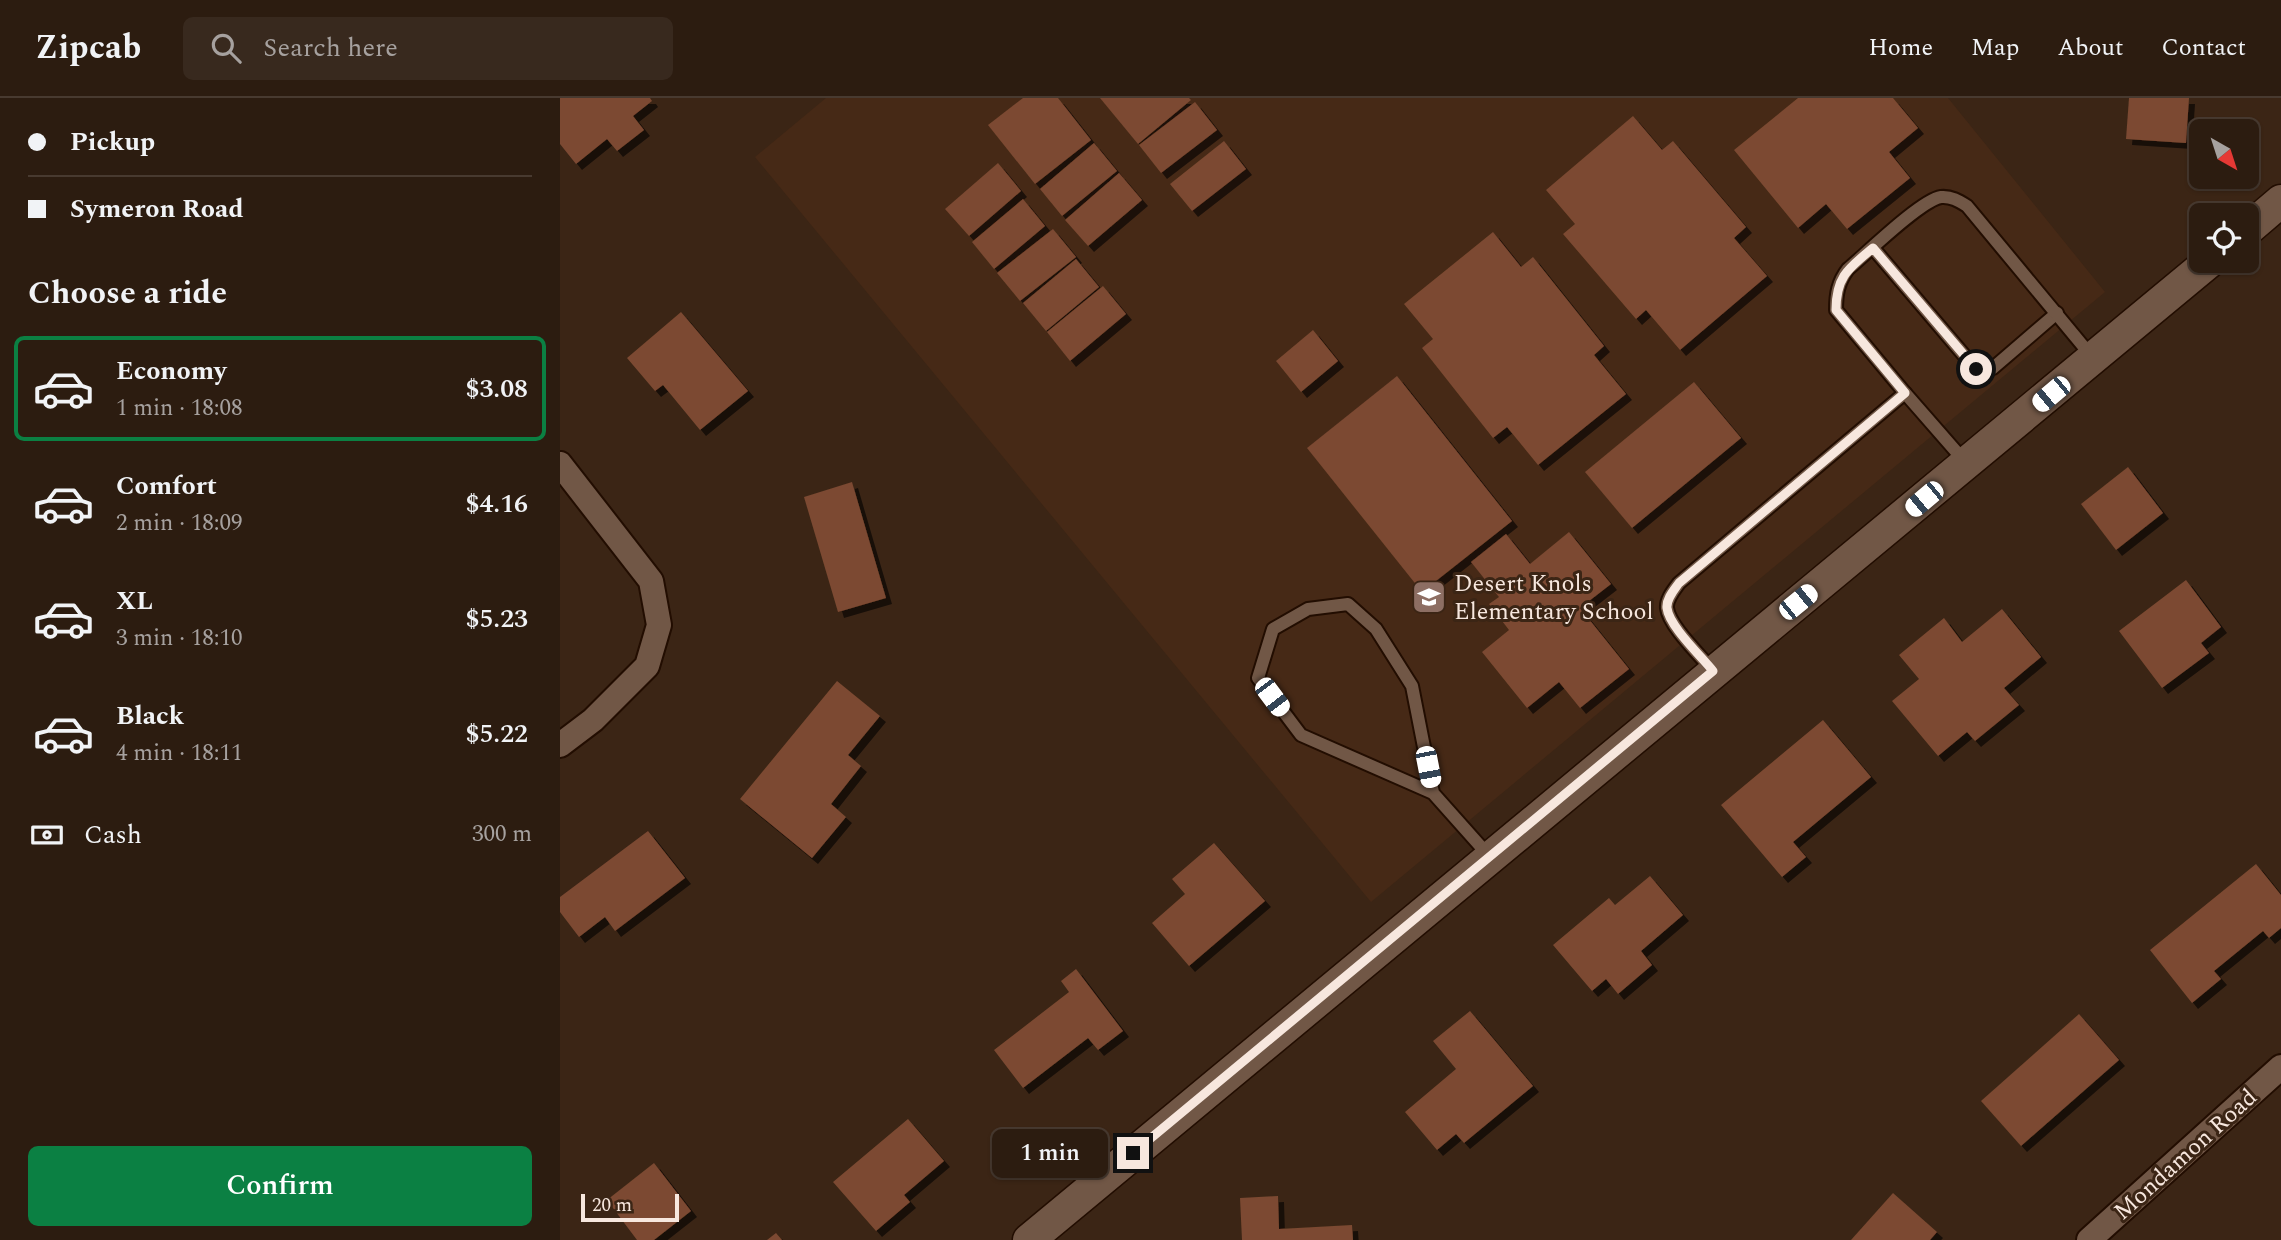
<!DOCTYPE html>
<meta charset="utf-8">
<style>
:root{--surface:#2c1c10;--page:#38291e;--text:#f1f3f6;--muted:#a6a19f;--line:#483a30;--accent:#0b8043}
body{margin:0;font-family:Spectral,serif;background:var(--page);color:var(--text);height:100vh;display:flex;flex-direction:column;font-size:26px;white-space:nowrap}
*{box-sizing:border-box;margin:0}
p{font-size:23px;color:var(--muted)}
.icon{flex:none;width:38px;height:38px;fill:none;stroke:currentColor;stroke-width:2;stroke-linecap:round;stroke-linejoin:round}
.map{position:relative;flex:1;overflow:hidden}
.drawer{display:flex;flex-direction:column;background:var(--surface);width:560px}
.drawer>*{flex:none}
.guide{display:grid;align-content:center;height:154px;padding:0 28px;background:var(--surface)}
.needle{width:46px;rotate:141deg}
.tools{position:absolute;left:1629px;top:21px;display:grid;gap:14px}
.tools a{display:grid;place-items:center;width:70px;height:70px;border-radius:10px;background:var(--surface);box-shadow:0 2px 5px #0004,0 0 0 2px var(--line);font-size:35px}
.scale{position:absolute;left:21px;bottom:18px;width:98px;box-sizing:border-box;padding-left:7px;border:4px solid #f7e7de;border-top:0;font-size:19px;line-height:24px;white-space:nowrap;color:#f7e7de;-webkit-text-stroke:5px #3b2515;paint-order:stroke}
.end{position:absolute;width:32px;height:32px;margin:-16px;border:9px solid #f7e7de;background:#111;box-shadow:0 0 0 4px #111}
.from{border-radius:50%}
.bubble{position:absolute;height:49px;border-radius:10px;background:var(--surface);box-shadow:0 2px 5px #0004,0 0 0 2px var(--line);font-size:23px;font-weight:600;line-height:49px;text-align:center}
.car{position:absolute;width:21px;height:42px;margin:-21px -10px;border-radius:9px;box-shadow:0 0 5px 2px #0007;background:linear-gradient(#fff 24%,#345 0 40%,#fff 0 76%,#345 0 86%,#fff 0)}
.guide b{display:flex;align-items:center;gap:24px;height:66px;font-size:26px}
.guide b+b{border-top:2px solid var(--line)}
.guide i{width:18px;height:18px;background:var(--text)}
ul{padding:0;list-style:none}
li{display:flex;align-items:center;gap:21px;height:105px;margin:0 14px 10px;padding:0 14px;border:4px solid transparent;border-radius:10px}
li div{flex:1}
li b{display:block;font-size:26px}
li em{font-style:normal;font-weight:600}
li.on{border-color:var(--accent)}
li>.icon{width:63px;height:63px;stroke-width:1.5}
h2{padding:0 28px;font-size:32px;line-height:84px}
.pay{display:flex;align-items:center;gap:18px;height:77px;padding:0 28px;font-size:26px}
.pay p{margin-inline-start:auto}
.action{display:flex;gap:14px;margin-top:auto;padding:14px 28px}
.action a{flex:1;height:80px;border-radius:10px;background:var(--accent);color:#fff;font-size:28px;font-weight:600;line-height:80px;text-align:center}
header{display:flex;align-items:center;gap:42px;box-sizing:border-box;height:98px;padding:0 35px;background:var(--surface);border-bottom:2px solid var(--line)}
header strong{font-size:33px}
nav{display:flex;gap:38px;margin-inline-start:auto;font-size:24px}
.search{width:490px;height:63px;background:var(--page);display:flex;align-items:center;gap:18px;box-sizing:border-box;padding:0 24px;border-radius:10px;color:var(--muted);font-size:26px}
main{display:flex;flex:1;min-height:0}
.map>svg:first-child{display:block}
</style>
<header>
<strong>Zipcab</strong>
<div class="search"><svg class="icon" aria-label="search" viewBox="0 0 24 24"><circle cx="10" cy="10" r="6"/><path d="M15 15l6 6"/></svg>Search here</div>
<nav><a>Home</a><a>Map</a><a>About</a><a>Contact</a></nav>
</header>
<main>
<section class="drawer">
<div class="guide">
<b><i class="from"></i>Pickup</b>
<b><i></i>Symeron Road</b>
</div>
<h2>Choose a ride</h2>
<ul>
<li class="on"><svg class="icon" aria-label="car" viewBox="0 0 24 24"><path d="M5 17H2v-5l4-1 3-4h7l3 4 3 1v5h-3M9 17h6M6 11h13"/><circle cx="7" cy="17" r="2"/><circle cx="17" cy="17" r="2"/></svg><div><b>Economy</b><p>1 min · 18:08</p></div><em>$3.08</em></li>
<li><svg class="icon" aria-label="car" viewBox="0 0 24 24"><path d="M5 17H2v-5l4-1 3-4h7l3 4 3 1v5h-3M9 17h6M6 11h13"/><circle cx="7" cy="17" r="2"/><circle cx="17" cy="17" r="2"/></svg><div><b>Comfort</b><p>2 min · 18:09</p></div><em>$4.16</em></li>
<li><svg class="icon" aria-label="car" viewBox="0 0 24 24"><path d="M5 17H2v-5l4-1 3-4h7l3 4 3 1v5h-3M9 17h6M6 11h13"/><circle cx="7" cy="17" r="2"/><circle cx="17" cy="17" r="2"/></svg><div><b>XL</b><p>3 min · 18:10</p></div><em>$5.23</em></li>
<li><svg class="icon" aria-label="car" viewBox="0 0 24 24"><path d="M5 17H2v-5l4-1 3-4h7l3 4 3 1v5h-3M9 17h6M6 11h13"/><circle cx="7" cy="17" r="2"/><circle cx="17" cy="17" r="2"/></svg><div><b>Black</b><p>4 min · 18:11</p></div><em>$5.22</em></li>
</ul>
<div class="pay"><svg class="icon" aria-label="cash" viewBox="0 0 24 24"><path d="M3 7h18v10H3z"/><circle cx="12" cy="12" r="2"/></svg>Cash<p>300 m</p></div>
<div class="action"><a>Confirm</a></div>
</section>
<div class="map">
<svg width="1721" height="1142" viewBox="0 0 1721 1142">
<defs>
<filter id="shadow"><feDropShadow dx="6" dy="6" stdDeviation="0" flood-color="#0009"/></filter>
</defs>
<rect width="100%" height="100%" fill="#3b2515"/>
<path fill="#462916" d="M266,0H1388L1545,194L811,804L195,59Z"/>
<g fill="#7b4931" filter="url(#shadow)">
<path d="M0,0H90L92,3L73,18L84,32L57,53L47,41L16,66L0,46Z"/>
<path d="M463,0H498L531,42L475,86L428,27Z"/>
<path d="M540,0H629L631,2L578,46Z"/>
<path d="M1238,0H1333L1358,30L1329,54L1350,80L1287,131L1266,106L1238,130L1174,52Z"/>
<path d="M1569,0H1629L1626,45L1566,41Z"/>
<path d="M635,4L657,32L601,75L579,47Z"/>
<path d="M1073,18L1102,52L1113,43L1186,129L1174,140L1207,178L1120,252L1086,212L1076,221L1003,136L1015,126L986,92Z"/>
<path d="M664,43L686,71L632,113L610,86Z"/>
<path d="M534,45L557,73L502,118L480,91Z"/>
<path d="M438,65L461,93L409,138L385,111Z"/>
<path d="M559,75L582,102L528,148L505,122Z"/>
<path d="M463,101L485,128L434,171L412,144Z"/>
<path d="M493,131L516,159L460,203L437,175Z"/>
<path d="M933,134L961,169L973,159L1044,248L1034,257L1066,296L978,367L947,329L933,340L862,250L873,241L844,206Z"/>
<path d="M516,161L539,189L486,233L463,205Z"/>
<path d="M543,188L566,216L510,263L487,234Z"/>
<path d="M121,214L188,293L140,332L103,287L95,293L67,260Z"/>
<path d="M753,232L778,263L741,294L716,263Z"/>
<path d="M837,278L952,423L862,494L747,350Z"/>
<path d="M1134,284L1181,340L1072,430L1025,374Z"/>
<path d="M1568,369L1603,415L1556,452L1521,406Z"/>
<path d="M292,384L326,500L278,514L244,399Z"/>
<path d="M1009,434L1051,486L1020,510L1069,571L1020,610L999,584L967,610L922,554L949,532L929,506L939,499L911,464L946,436L970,466Z"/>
<path d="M1626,482L1661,529L1641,545L1649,555L1602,590L1559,533Z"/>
<path d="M1442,511L1481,559L1444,590L1459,607L1415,643L1407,634L1378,658L1332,603L1359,581L1339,557L1384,520L1402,544Z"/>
<path d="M277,583L320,618L288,657L301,668L271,706L286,719L252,760L180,701Z"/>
<path d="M1263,622L1311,679L1233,744L1246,759L1222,779L1161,707Z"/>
<path d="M88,733L125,780L55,833L45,819L19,839L0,814V799Z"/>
<path d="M654,745L705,803L629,868L592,825L625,796L612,781Z"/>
<path d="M1696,766L1721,797V830L1709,840L1703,833L1654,873L1661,881L1632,905L1590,852Z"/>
<path d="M1090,778L1123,817L1081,853L1092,867L1058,896L1046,881L1032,893L993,847L1049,800L1055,807Z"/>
<path d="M516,871L563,933L538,952L528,940L463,990L434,952L509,894L501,883Z"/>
<path d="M910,913L973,988L904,1045L896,1036L877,1052L845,1014L896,971L873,943Z"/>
<path d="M1519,916L1559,962L1461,1048L1421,1003Z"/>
<path d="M348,1021L384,1063L344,1097L350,1104L316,1133L273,1084Z"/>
<path d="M94,1065L131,1113L94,1142H77L47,1102Z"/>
<path d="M1333,1095L1377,1134L1370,1142H1291Z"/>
<path d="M718,1098L719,1131L792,1127L793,1142H682L680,1100Z"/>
<path d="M216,1135L222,1142H207Z"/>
</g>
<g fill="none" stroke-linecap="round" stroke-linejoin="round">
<g stroke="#220d01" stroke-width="16">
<g id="service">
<path d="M1313,150L1409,263C1417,272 1421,274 1433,270L1497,215"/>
<path d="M1345,295L1407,366"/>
<path d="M1153,573C1141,558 1109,528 1107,510C1106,501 1114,492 1119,485L1345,295L1276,212C1276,196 1278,184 1288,171C1306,156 1361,102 1381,99C1391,98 1399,103 1407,108L1533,260"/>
<path d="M873,695L741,637L698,580L713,531L748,511L788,506L816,531L852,588L873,695L930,759"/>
</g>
</g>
<g stroke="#220d01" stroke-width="28">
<g id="minor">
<path d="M0,366L91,483L99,527L87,568L33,622L0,647"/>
<path d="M1529,1142L1721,969"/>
</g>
</g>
<g stroke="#220d01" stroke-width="35">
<g id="tertiary">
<path d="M1687,132L1721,103"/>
<path d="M469,1142L1650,163"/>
</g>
</g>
<use href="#service" stroke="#715746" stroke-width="12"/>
<use href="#minor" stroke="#715746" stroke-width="24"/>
<use href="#tertiary" stroke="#715746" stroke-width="32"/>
</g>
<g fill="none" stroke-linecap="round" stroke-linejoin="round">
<path stroke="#f7e7de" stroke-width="9" d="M573,1055L1153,573C1141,558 1109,528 1107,510C1106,501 1114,492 1119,485L1345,295L1276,212C1276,178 1289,170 1313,150L1416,271"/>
</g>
<defs>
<g id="school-square" transform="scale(1.75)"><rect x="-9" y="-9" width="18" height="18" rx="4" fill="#8d6e63" stroke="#3b2515"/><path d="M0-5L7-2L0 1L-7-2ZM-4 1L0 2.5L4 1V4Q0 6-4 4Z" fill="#fff"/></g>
</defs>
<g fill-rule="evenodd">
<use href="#school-square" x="869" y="499"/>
</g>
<g text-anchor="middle" stroke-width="6" stroke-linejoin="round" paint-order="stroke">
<g font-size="24" fill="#f7e7de" stroke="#3b2515" text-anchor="start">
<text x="894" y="493">Desert Knols<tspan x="894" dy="28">Elementary School</tspan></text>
</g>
<g font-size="24" fill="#f7e7de" stroke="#3b2515">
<text transform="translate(1625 1056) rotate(-42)" y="8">Mondamon Road</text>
</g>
</g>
</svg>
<div class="tools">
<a><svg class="needle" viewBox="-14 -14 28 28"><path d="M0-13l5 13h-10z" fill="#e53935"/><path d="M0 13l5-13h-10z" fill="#a6a19f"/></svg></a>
<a><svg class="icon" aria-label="locate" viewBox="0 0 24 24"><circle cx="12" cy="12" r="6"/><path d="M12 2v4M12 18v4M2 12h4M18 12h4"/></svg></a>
</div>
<div class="scale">20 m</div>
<i class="end from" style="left:1416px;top:271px"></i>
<i class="end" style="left:573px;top:1055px"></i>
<div class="bubble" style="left:432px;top:1031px;width:116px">1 min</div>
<i class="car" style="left:1491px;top:296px;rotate:230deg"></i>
<i class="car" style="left:1364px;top:401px;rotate:230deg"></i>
<i class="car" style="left:1238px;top:504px;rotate:51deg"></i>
<i class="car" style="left:712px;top:599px;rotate:143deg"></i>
<i class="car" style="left:868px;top:669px;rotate:169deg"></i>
</div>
</main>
